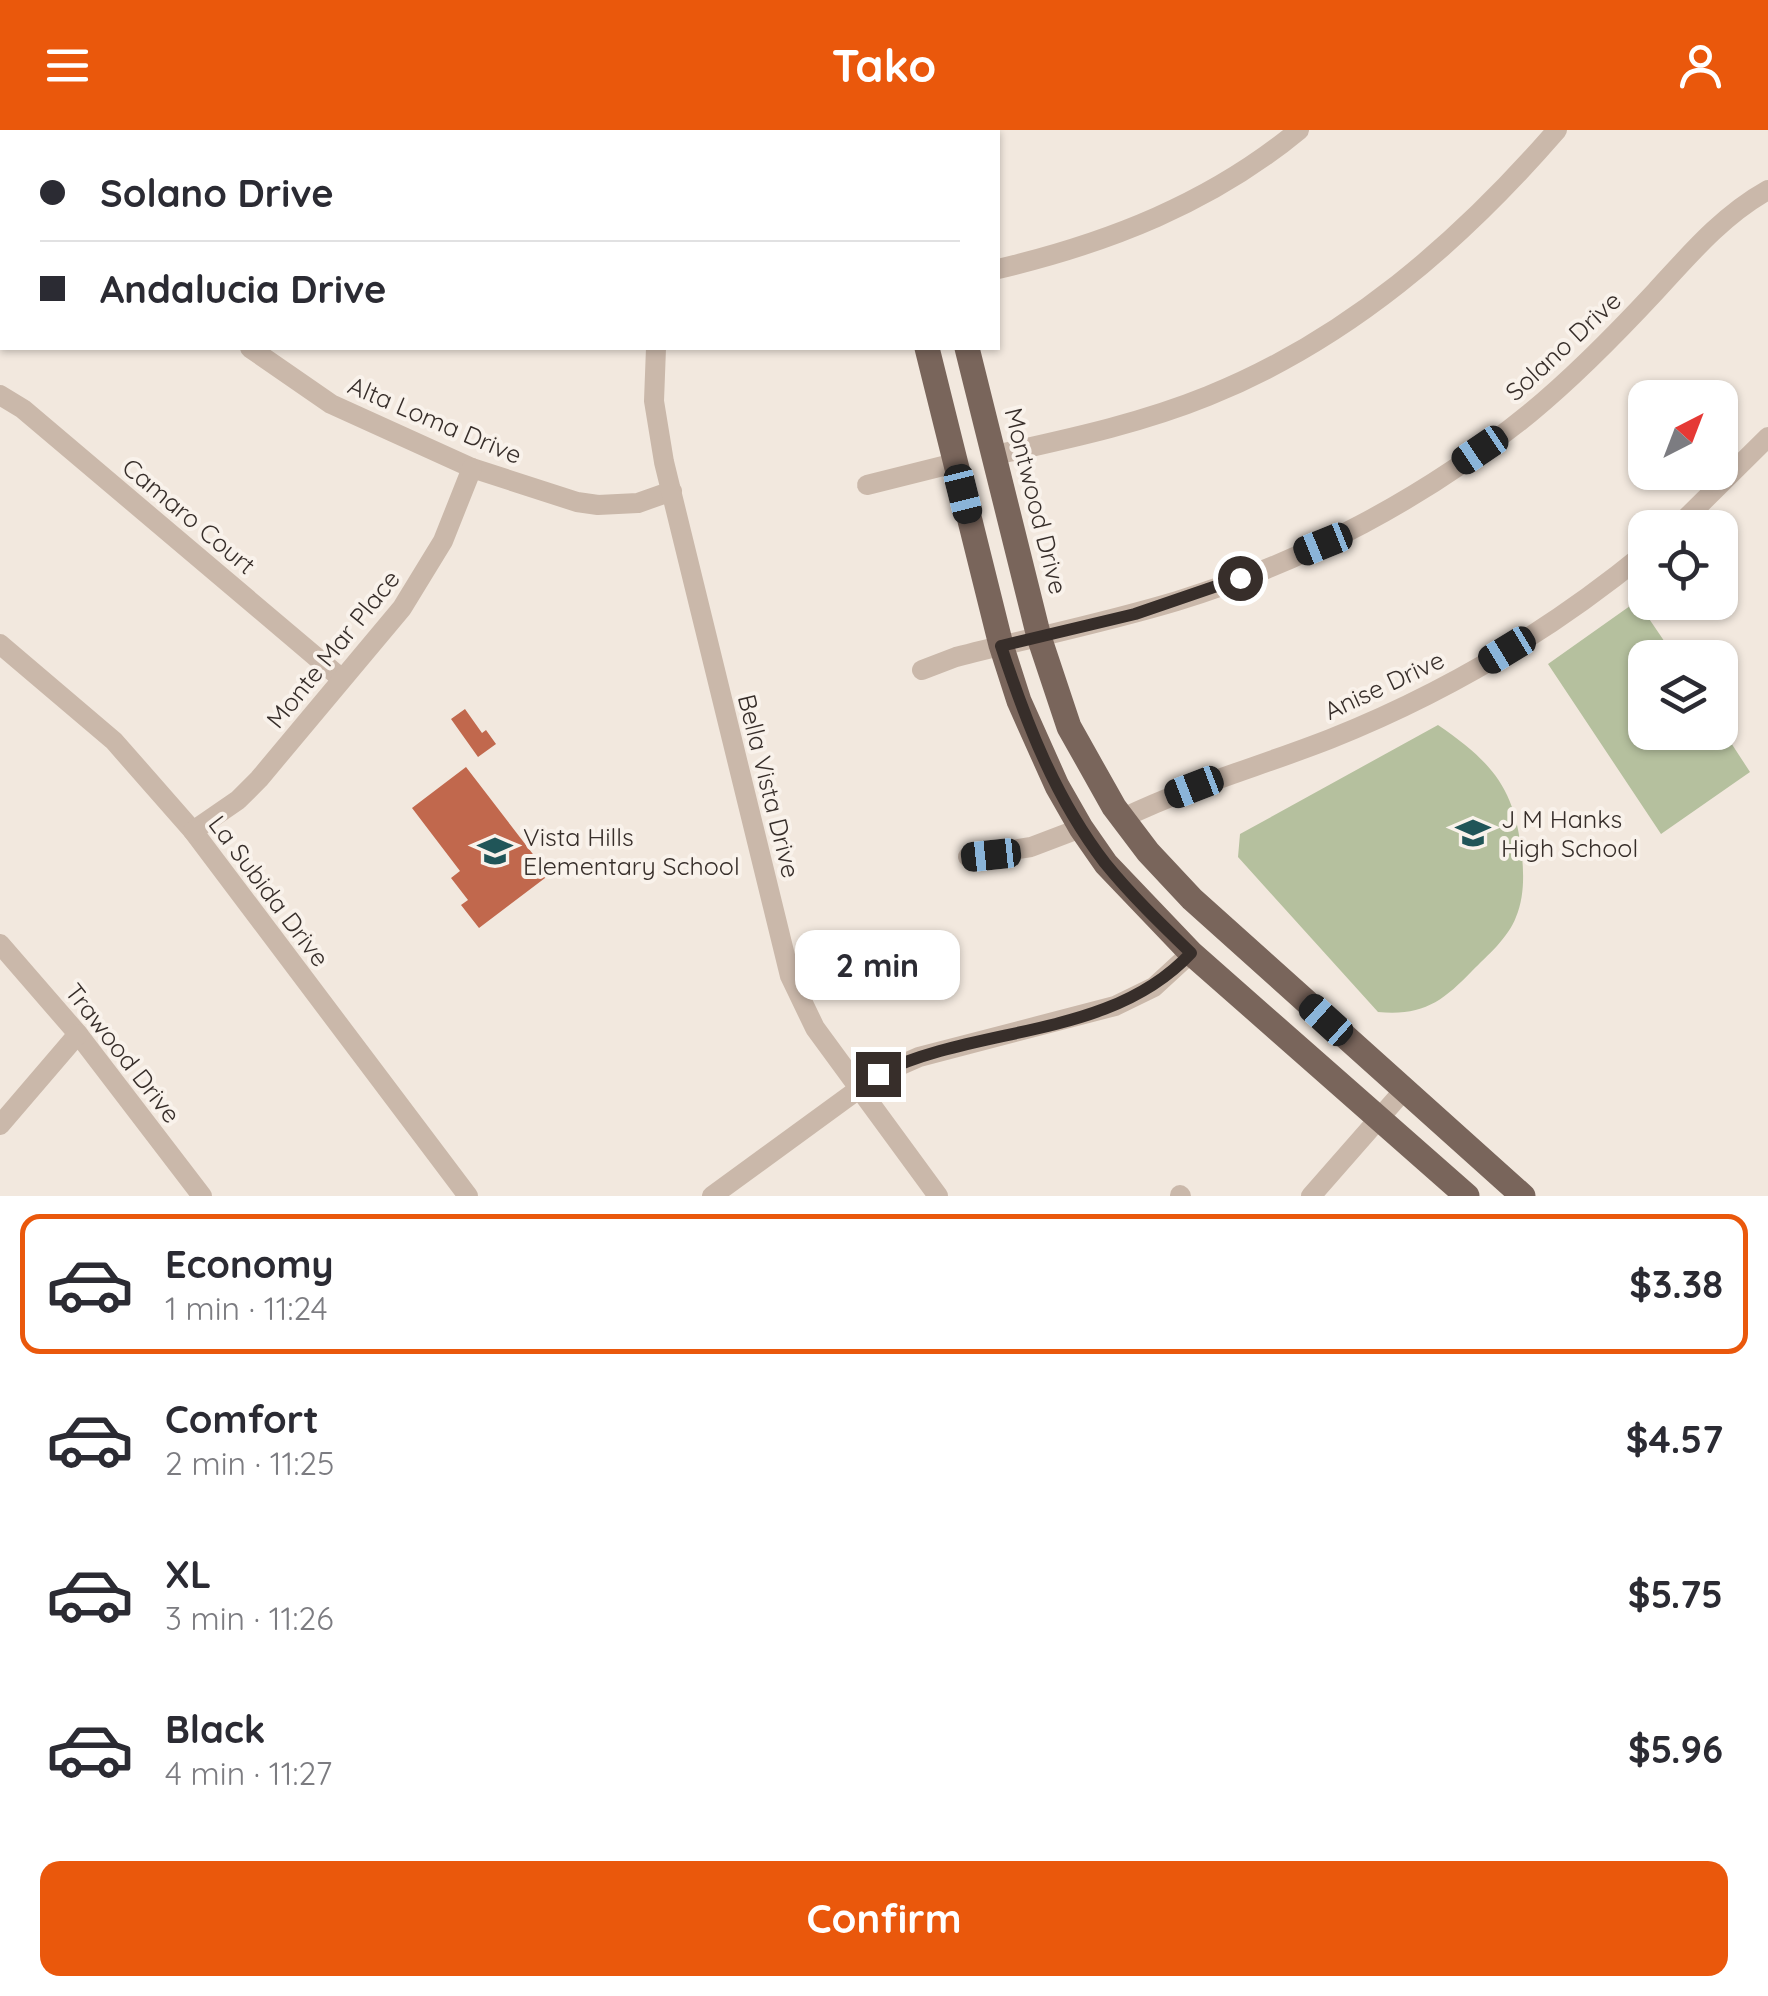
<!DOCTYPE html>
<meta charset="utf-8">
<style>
:root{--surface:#fff;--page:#f2f2f3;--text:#2b2b33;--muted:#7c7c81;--line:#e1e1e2;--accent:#ea580c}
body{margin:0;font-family:Quicksand,sans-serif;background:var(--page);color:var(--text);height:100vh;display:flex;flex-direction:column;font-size:38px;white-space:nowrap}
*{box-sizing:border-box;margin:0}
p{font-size:32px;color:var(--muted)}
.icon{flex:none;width:55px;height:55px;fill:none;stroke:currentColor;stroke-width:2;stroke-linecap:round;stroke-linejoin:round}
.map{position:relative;height:1066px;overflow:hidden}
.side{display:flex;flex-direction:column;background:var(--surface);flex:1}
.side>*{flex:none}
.guide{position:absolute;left:0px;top:0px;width:1000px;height:220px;box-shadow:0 2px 8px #0004;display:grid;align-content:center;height:220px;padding:0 40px;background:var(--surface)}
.needle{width:65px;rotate:42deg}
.tools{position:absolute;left:1628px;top:250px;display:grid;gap:20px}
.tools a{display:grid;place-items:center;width:110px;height:110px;border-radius:20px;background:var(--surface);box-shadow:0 2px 8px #0004;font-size:50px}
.end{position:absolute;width:45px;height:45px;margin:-22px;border:12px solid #372e2a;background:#fff;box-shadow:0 0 0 5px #fff}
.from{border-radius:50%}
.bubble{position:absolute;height:70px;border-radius:20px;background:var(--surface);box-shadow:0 2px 8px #0004;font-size:32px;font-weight:700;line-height:70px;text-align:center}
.car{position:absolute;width:30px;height:60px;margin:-30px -15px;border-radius:12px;box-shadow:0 0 8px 2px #0007;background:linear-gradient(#222 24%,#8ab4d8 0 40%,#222 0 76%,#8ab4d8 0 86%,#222 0)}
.guide b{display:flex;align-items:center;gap:35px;height:95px;font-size:38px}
.guide b+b{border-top:2px solid var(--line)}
.guide i{width:25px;height:25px;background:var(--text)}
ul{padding:18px 0 0;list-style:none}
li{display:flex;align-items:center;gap:30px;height:140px;margin:0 20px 15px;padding:0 20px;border:5px solid transparent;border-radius:20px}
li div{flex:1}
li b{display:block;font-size:38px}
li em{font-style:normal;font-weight:700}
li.current{border-color:var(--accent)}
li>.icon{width:90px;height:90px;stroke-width:1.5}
.action{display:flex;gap:20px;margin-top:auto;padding:20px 40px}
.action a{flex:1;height:115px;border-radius:20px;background:var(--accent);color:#fff;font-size:40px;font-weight:700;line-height:115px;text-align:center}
header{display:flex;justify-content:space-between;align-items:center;height:130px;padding:0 40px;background:var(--accent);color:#fff;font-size:45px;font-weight:700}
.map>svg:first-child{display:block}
</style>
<header><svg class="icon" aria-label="menu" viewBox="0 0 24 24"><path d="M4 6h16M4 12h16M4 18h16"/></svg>Tako<svg class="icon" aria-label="person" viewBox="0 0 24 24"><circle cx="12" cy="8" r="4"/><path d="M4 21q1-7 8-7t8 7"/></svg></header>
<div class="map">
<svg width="1768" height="1066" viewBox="0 0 1768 1066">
<rect width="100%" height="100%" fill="#f2e8de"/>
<g fill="#b5c09e">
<path d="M1637,471L1675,527L1645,528V602H1720V596L1750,642L1661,704L1548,534Z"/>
<path d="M1438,595C1493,633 1515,658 1522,726C1524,746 1524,768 1516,787C1508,808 1488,825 1472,841C1442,872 1423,886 1378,882L1238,727L1240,704Z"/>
</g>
<g fill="#c1684d">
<path d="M465,579L482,603L486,600L496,614L478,627L451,589Z"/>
<path d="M466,637L549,745L479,798L461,775L468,770L451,748L460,741L412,678Z"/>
</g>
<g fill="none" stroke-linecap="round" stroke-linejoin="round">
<g stroke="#cab8aa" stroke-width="20">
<path d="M261,0L264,2"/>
<path d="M647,0L663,2"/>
<path d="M766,2L787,0"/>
<path d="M0,50L2,51"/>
<path d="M998,139C1108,113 1211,73 1299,0"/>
<path d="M250,218L331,274L472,338L577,372L598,375L638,373L672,361"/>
<path d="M656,218L654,271L664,332L790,846L815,898L938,1066"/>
<path d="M0,265L23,279L342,549"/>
<path d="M995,325C1067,309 1139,294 1208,266C1347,210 1460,112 1557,0"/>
<path d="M867,355L955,333"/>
<path d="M1676,398L1768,307"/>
<path d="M0,514L114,611L193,701L468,1066"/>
<path d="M922,540L956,527C1030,508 1104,493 1177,471C1304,432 1427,367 1530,283C1575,246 1616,204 1656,161C1690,124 1723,85 1768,60"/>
<path d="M1123,688C1189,656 1261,636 1330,609C1443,564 1551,500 1645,423"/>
<path d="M193,701L238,670L259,649L402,478L443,411L472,338"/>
<path d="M968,727L1031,717L1081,698"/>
<path d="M0,814L78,904L202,1066"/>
<path d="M0,995L78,904"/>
<path d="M1180,1065L1181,1066"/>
<path d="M712,1066L878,945L919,927L1115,876L1154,857L1191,823"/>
<path d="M1311,1066L1404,960"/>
</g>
<g stroke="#79655b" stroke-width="25">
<path d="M874,0V2"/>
<path d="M916,0L917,2"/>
<path d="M927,218L1001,515L1019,571L1057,656L1081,698L1106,734L1191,823L1467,1066"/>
<path d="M967,218L1039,507L1069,597L1114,677L1148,722L1192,769L1523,1066"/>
</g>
</g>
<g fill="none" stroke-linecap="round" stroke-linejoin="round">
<path stroke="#372e2a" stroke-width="12" d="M878,944C979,894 1110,910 1191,823C1161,794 1131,765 1105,733C1055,668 1026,592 1001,516L1135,484L1240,448"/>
</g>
<defs>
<g id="school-bare" transform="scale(2.7)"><path d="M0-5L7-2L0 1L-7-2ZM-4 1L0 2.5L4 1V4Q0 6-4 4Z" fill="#205558" stroke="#f9f2eb" stroke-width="2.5" paint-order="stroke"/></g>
</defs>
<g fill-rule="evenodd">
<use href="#school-bare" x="1473" y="703"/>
<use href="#school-bare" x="495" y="721"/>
</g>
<g text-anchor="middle" stroke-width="8" stroke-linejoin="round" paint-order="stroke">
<g font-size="25" fill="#372e2a" stroke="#f9f2eb">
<text transform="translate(1563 216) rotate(-43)" y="9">Solano Drive</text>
<text transform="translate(435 290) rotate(23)" y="9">Alta Loma Drive</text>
<text transform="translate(1036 371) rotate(76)" y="9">Montwood Drive</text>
<text transform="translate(189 386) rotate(40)" y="9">Camaro Court</text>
<text transform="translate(333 519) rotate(-51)" y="9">Monte Mar Place</text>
<text transform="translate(1384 555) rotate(-25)" y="9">Anise Drive</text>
<text transform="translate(769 656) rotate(76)" y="9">Bella Vista Drive</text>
<text transform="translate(269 761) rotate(53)" y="9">La Subida Drive</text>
<text transform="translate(123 923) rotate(52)" y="9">Trawood Drive</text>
</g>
<g font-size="25" fill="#372e2a" stroke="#f9f2eb" text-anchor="start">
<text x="1501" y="698">J M Hanks<tspan x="1501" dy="29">High School</tspan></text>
<text x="523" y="716">Vista Hills<tspan x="523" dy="29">Elementary School</tspan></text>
</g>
</g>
</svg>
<div class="tools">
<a><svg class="needle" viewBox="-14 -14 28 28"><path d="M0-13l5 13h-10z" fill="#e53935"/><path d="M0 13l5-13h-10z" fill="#7c7c81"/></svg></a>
<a><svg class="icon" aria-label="locate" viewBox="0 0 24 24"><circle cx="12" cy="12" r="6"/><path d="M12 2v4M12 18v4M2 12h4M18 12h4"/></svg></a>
<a><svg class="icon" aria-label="layers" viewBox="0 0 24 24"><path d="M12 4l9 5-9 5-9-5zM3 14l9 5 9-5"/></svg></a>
</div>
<i class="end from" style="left:1240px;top:448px"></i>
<i class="end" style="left:878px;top:944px"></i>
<div class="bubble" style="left:795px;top:800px;width:165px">2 min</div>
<i class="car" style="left:1480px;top:320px;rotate:236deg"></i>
<i class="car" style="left:963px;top:364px;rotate:166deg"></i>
<i class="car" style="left:1323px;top:414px;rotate:248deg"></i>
<i class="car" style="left:1507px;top:520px;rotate:239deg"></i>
<i class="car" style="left:1194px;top:657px;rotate:249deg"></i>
<i class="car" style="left:991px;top:725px;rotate:264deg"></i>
<i class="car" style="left:1326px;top:890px;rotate:312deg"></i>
<div class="guide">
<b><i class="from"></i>Solano Drive</b>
<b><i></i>Andalucia Drive</b>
</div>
</div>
<section class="side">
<ul>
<li class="current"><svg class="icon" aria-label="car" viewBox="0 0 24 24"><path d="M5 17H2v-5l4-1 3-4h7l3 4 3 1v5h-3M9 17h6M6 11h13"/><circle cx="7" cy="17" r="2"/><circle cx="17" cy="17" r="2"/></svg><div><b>Economy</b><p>1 min · 11:24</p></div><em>$3.38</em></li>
<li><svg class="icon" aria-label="car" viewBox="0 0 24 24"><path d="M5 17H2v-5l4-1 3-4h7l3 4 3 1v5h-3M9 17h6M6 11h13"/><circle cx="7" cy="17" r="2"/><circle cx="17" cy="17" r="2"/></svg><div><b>Comfort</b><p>2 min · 11:25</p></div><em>$4.57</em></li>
<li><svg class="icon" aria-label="car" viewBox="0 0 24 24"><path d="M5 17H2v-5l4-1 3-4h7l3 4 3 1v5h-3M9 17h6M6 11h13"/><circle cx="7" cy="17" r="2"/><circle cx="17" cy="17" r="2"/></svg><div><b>XL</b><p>3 min · 11:26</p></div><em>$5.75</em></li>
<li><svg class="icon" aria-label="car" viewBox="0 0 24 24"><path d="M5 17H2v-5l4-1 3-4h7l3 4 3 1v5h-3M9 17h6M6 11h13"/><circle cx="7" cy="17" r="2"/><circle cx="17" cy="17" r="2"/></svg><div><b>Black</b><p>4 min · 11:27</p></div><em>$5.96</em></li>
</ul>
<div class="action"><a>Confirm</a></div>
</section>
